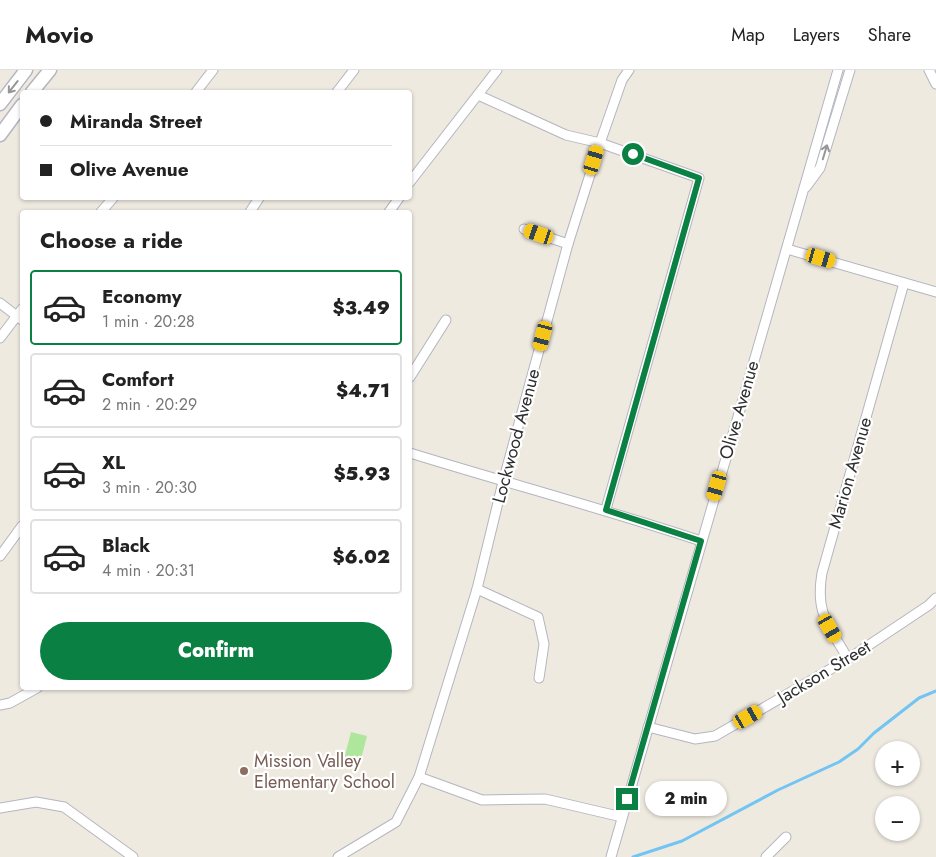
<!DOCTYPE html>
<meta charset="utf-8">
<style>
:root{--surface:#fff;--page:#f2f2f2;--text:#222;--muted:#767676;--line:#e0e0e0;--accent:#0b8043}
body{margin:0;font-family:Jost,sans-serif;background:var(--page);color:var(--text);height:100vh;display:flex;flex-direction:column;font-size:19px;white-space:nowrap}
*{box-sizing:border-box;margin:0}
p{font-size:16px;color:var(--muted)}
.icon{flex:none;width:28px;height:28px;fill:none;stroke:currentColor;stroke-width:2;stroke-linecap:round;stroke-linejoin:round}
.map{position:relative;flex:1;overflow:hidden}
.drawer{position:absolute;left:20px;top:140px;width:392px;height:480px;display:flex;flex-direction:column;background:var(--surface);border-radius:5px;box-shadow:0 1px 4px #0004}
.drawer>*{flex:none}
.guide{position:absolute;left:20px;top:20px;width:392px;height:110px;border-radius:5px;box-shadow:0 1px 4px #0004;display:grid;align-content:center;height:110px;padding:0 20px;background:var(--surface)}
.controls{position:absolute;left:875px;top:671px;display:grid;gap:10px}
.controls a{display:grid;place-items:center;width:45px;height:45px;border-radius:50%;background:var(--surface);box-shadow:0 1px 4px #0004;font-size:25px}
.end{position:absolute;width:22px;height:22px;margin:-11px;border:6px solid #0b8043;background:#fff;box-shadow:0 0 0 2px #fff}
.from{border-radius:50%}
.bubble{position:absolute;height:35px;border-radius:18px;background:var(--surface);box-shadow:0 1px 4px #0004;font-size:16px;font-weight:800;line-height:35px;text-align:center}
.car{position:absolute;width:15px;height:30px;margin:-15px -8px;border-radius:6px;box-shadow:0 0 4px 1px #0007;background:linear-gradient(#f5c518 24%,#345 0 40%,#f5c518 0 76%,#345 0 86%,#f5c518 0)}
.guide b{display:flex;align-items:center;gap:18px;height:48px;font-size:19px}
.guide b+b{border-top:1px solid var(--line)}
.guide i{width:12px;height:12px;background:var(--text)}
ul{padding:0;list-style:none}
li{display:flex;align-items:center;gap:15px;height:75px;margin:0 10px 8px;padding:0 10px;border:2px solid var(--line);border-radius:5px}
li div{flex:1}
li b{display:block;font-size:19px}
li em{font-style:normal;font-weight:800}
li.active{border-color:var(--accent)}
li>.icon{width:45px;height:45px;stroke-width:1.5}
h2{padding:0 20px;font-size:22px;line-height:60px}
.button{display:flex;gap:10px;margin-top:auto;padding:10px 20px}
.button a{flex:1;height:58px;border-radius:30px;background:var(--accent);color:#fff;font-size:20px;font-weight:800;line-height:58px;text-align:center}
header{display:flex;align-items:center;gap:30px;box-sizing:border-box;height:70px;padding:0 25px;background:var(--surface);border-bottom:1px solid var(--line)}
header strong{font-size:24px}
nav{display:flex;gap:28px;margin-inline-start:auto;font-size:18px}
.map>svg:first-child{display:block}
</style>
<header>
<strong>Movio</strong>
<nav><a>Map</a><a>Layers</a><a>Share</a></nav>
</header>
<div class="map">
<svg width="936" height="787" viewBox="0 0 936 787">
<rect width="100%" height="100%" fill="#efeae0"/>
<path fill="#aee69c" d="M351,662L367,666L360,693L344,689Z"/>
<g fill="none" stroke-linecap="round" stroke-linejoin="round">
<path stroke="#72c4f3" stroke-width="3" d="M633,787L682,771L778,720L839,692L858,679L874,663L919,628L936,621"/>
<g stroke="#b4b5c1" stroke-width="11">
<g id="minor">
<path d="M929,0L936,14"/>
<path d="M196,22L213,0"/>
<path d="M337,22L354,0"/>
<path d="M478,25L566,65L600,73L699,108L606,439"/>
<path d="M410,112L497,0"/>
<path d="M806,117L820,98L850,0"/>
<path d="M101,142L113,128"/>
<path d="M250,142L259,128"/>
<path d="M389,142L399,128"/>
<path d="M524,159L568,174"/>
<path d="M787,179L936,222"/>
<path d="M0,233L22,250"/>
<path d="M0,268L22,239"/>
<path d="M410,307L446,250"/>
<path d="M410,383C507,413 605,439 701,471"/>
<path d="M0,486L22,456"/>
<path d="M477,519L538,547L544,574L539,608"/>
<path d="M848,589C829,555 815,544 822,503L904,213"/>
<path d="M0,635L10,633L37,618"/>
<path d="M648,657L695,669L715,666L848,589L929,535L936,528"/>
<path d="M419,707L482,730L545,729L622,747"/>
<path d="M0,738L36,732L64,737L133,787"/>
<path d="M338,787L396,752L419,707L477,519L503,412L568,174L600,73L622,10L629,0"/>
<path d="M611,787L838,0"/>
<path d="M766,787L786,767"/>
</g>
</g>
<g stroke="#b4b5c1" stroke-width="15">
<g id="secondary">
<path d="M32,22L50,0"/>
<path d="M0,34L26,0"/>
<path d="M0,65L22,35"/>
</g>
</g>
<use href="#minor" stroke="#fff" stroke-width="9"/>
<use href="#secondary" stroke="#fff" stroke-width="12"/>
</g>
<defs><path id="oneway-shaft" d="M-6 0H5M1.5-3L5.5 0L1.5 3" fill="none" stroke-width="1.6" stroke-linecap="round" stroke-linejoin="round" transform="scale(1.25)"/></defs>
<g stroke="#969696">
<use href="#oneway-shaft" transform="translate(13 17) rotate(128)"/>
<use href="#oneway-shaft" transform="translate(825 82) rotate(-73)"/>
</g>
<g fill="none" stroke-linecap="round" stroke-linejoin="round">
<path stroke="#0b8043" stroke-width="6" d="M627,729L701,471L606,440L699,108L633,84"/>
</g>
<circle fill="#8d6e63" stroke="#fff" stroke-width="2" cx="244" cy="701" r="5"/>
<g text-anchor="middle" stroke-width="4.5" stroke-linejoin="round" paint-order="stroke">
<g font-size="18" fill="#2e2e2e" stroke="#fff">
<text transform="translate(739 340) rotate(-74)" y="6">Olive Avenue</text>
<text transform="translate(516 366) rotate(-75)" y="6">Lockwood Avenue</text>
<text transform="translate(850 403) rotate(-74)" y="6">Marion Avenue</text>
<text transform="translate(824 602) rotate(-31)" y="6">Jackson Street</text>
</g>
<g font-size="18" fill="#785e54" stroke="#fff" text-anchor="start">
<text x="254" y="697">Mission Valley<tspan x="254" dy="21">Elementary School</tspan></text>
</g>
</g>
</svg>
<div class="controls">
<a>+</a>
<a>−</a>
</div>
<i class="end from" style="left:633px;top:84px"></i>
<i class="end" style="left:627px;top:729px"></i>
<div class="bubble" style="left:645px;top:711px;width:82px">2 min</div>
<i class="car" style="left:594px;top:90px;rotate:17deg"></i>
<i class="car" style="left:539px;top:164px;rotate:289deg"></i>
<i class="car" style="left:821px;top:188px;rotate:106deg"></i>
<i class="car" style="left:543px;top:266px;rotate:195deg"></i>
<i class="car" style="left:717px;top:416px;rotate:196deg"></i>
<i class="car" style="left:830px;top:558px;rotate:150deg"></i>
<i class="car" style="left:748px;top:647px;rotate:60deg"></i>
<div class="guide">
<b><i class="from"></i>Miranda Street</b>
<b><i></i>Olive Avenue</b>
</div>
<section class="drawer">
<h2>Choose a ride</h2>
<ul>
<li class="active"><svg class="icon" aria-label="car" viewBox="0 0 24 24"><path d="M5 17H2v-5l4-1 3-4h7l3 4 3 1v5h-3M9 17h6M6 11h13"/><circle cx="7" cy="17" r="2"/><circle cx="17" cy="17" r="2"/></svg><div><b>Economy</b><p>1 min · 20:28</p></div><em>$3.49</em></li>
<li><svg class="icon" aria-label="car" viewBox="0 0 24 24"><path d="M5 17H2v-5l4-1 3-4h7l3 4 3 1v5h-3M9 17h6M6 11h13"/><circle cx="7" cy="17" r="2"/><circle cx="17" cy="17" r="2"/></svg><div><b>Comfort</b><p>2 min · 20:29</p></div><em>$4.71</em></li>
<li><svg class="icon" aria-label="car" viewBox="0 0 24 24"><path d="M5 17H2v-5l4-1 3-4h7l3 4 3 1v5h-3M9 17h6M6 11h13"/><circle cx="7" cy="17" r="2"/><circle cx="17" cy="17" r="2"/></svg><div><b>XL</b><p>3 min · 20:30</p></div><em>$5.93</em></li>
<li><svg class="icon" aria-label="car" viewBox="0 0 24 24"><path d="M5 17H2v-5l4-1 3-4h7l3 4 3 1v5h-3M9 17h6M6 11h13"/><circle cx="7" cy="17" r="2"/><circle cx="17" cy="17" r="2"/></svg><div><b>Black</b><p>4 min · 20:31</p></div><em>$6.02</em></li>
</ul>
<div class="button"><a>Confirm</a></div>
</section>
</div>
